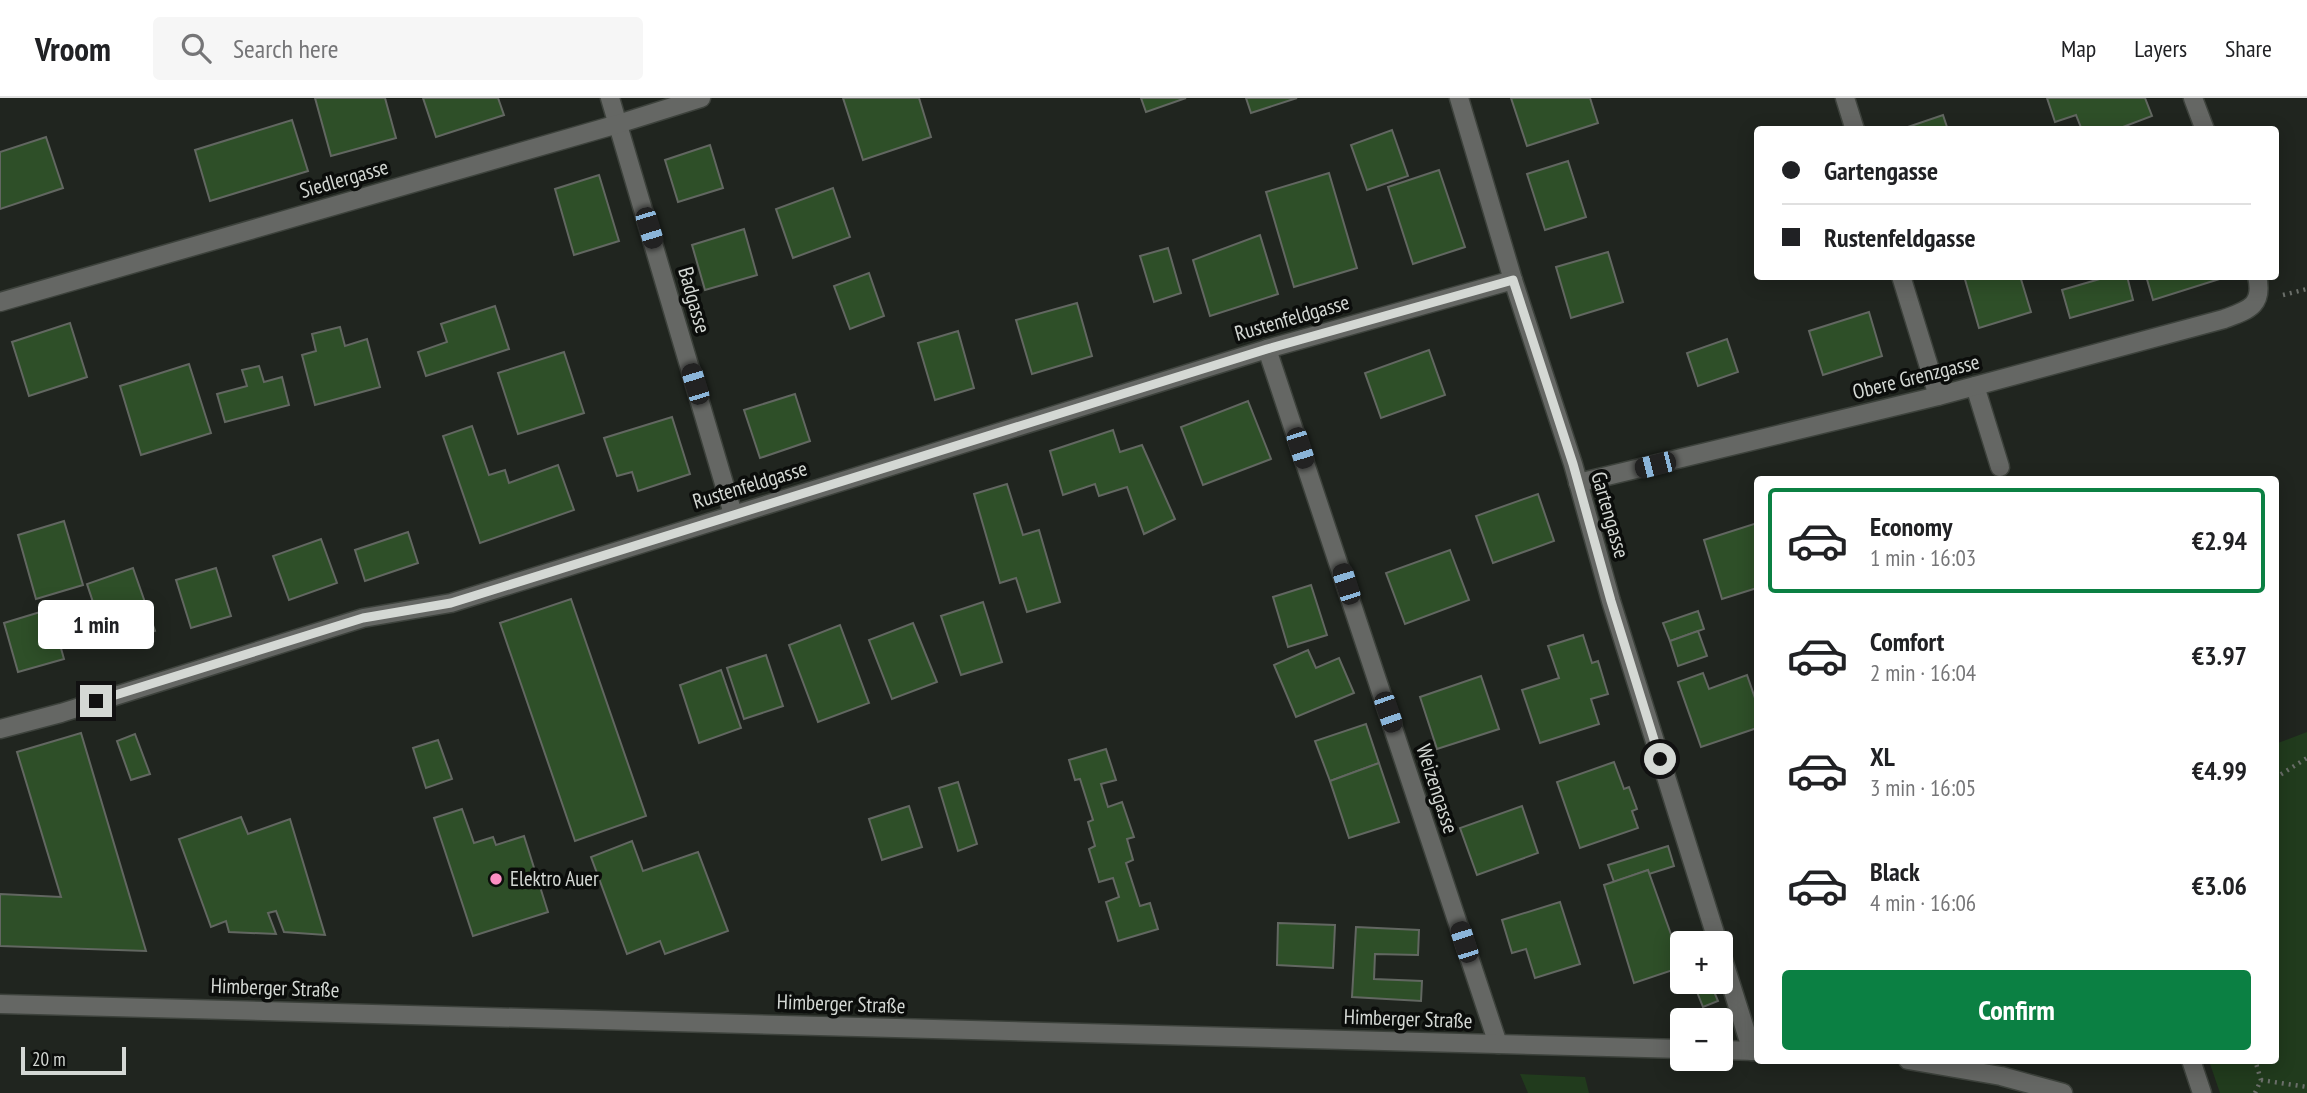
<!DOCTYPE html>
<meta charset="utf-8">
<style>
:root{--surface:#fff;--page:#f6f6f6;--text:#202124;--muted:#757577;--line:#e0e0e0;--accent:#0b8043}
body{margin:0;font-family:"PT Sans Narrow",sans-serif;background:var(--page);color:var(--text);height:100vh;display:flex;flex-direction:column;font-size:26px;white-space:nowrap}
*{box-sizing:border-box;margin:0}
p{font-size:23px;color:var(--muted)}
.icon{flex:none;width:38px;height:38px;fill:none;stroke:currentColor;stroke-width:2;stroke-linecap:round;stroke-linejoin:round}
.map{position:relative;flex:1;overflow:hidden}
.panel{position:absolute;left:1754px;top:378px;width:525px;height:588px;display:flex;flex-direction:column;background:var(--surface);border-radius:7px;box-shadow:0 4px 18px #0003}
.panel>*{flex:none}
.banner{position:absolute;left:1754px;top:28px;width:525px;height:154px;border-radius:7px;box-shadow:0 4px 18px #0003;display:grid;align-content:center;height:154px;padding:0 28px;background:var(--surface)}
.fabs{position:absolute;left:1670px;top:833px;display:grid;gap:14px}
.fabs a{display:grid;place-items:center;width:63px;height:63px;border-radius:7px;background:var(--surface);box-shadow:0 4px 18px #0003;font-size:35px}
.scale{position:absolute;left:21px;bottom:18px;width:105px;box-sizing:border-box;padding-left:7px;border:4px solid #d4d8d4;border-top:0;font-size:19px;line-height:24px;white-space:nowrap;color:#d4d8d4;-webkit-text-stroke:5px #0b0d0b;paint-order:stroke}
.end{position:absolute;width:32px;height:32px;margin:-16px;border:9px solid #d4d8d4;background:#111;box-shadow:0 0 0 4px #111}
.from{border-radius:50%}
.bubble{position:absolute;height:49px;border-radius:7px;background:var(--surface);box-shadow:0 4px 18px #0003;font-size:23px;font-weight:700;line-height:49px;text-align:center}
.car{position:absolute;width:21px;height:42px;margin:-21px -10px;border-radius:9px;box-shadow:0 0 5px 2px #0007;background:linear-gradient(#222 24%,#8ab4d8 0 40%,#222 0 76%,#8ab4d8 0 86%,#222 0)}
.banner b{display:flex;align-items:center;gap:24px;height:66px;font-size:26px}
.banner b+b{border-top:2px solid var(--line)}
.banner i{width:18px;height:18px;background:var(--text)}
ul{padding:12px 0 0;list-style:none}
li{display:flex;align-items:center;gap:21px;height:105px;margin:0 14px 10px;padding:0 14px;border:4px solid transparent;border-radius:7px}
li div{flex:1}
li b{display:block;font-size:26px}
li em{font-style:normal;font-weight:700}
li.current{border-color:var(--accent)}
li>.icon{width:63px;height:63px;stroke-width:1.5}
.cta{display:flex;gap:14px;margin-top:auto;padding:14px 28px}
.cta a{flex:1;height:80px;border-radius:7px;background:var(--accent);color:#fff;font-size:28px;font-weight:700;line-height:80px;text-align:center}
header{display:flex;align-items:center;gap:42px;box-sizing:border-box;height:98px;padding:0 35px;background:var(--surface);border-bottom:2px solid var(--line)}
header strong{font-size:33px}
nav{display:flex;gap:38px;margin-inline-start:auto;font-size:24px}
.search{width:490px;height:63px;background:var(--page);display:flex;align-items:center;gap:18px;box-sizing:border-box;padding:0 24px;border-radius:7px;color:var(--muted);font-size:26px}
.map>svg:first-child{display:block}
</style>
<header>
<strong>Vroom</strong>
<div class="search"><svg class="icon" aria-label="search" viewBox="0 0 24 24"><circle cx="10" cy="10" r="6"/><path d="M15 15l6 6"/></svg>Search here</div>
<nav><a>Map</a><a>Layers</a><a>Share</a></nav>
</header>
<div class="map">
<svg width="2307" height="995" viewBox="0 0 2307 995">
<rect width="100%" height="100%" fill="#20251f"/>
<g fill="#213b1d">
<path d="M2307,634V995H2220L2209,963L2275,962V646Z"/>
<path d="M1520,976L1585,979L1589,995H1528Z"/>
</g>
<g fill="#2e4f28" stroke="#626761" stroke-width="2">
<path d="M315,0H385L396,40L331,58Z"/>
<path d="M423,0H498L504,17L436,39Z"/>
<path d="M843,0H919L931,39L863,62Z"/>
<path d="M1141,0H1186L1146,14Z"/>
<path d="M1246,0H1297L1251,15Z"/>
<path d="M1511,0H1590L1598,25L1527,48Z"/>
<path d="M2047,0H2145L2152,18L2115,32H2082L2076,17L2055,24Z"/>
<path d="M1943,17L1948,32H1899Z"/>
<path d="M292,22L308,73L210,103L195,52Z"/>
<path d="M1392,32L1408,78L1367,92L1351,47Z"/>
<path d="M46,39L63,90L0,111V54Z"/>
<path d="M710,47L723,90L678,104L665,62Z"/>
<path d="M1568,63L1586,119L1545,132L1527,76Z"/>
<path d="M1439,72L1465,149L1413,166L1388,89Z"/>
<path d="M1329,75L1357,170L1294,189L1266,94Z"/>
<path d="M599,77L619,143L574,157L555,91Z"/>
<path d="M833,90L850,139L793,160L776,111Z"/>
<path d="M744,131L757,177L705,192L692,147Z"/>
<path d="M1260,137L1278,196L1210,218L1193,162Z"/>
<path d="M1168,150L1181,195L1154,204L1140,158Z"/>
<path d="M1608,154L1623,204L1571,220L1556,169Z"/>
<path d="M869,175L884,218L850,231L834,188Z"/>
<path d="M1964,178H2020L2031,214L1979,230Z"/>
<path d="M2110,178H2127L2133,202L2070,220L2062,192Z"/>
<path d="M2146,178H2229L2153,202Z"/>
<path d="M1077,205L1092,258L1032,276L1016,222Z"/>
<path d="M495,208L509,251L426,278L418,254L447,244L441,226Z"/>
<path d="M1869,214L1882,258L1823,277L1809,233Z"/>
<path d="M70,225L87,279L29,298L12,244Z"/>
<path d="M340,229L345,248L367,241L380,289L315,307L302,257L316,253L312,236Z"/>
<path d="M958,233L974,290L935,302L918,245Z"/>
<path d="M1727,241L1738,274L1698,288L1687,255Z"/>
<path d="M1429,252L1445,297L1381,320L1365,275Z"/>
<path d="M564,254L584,315L518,336L498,275Z"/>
<path d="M189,266L211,335L141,357L120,288Z"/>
<path d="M259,268L264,284L282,279L289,307L225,324L217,296L247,288L242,272Z"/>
<path d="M795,296L810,343L760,360L744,312Z"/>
<path d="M1248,303L1271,361L1203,387L1181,329Z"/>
<path d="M672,319L690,376L638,393L632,374L617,378L604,340Z"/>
<path d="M472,328L489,377L505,372L509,385L558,367L574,412L480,445L443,338Z"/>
<path d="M1113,332L1120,354L1142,347L1175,421L1144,436L1127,389L1099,398L1095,386L1063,397L1050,353Z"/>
<path d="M1007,386L1023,437L1039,432L1060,504L1027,514L1016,480L1000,485L974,396Z"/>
<path d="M1538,396L1554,443L1493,465L1476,418Z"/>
<path d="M64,423L83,487L36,501L18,437Z"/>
<path d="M1757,425V490L1722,501L1704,442Z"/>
<path d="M408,434L418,465L365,483L355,452Z"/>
<path d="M321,441L337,485L289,502L273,458Z"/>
<path d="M1450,452L1469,502L1405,526L1386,475Z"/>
<path d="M133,470L155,533L108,549L87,486Z"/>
<path d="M216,470L231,518L191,530L176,482Z"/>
<path d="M1311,487L1327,537L1288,549L1273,499Z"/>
<path d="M571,501L646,718L575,743L500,525Z"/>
<path d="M983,504L1002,564L961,577L941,518Z"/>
<path d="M50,511L64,561L18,574L4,525Z"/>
<path d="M1698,513L1704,531L1670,543L1663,525Z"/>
<path d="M913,525L937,584L892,601L869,542Z"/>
<path d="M840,527L869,605L818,624L789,547Z"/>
<path d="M1698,533L1707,558L1678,568L1670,543Z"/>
<path d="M1583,537L1592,565L1598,563L1608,596L1591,601L1599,626L1540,645L1522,592L1559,580L1548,548Z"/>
<path d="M1308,552L1316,570L1339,560L1354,595L1296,619L1274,567Z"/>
<path d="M766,557L783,608L744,621L727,570Z"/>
<path d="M721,572L741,630L699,645L680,587Z"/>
<path d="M1703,575L1709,591L1747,577L1757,606V630L1701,649L1678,584Z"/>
<path d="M1481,578L1499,631L1437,651L1420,599Z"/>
<path d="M1366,626L1379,665L1330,683L1315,643Z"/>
<path d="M81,635L146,853L0,848V796L61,799L17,654Z"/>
<path d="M135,636L150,676L131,682L117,643Z"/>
<path d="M438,642L452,681L426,690L413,650Z"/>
<path d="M1106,651L1116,682L1101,686L1108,709L1122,704L1134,739L1127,741L1133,762L1126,765L1140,808L1150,805L1158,831L1118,843L1106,804L1119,799L1113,780L1099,784L1089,751L1095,748L1088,724L1093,722L1080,681L1075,682L1069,662Z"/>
<path d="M1614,664L1624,691L1629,689L1637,711L1632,713L1638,730L1580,750L1557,684Z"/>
<path d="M1379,665L1399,724L1349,740L1330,683Z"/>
<path d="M958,684L977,746L958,753L939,690Z"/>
<path d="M909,708L922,749L882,762L869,721Z"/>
<path d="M1522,708L1538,755L1477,777L1460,730Z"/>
<path d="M462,711L474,745L493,739L496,747L524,738L548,814L473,838L434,720Z"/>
<path d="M241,719L248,736L290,721L325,837L284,834L276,813L268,815L276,836L229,834L226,823L211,829L179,741Z"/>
<path d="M632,743L643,773L698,754L728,833L665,856L660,843L627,856L591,759Z"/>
<path d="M1668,748L1674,768L1649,776L1648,772L1614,784L1608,767Z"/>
<path d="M1648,772L1682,867L1678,868L1679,870L1634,885L1604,787Z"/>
<path d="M1560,804L1580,866L1535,880L1526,851L1512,855L1502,822Z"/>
<path d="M1278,825L1335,827L1333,870L1277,867Z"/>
<path d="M1356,829L1419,832L1418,857L1375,856L1374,881L1422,883L1421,903L1352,899Z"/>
<path d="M1693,884H1710L1718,903L1703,909Z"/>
</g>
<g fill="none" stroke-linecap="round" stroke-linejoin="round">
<g stroke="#3d423c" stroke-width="21">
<g id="minor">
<path d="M610,0L733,416"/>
<path d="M1459,0L1513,182L1573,366L1611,503L1718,845"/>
<path d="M1845,0L1855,32"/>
<path d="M2193,0L2205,32"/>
<path d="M1901,178L1938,298"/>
<path d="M0,204L618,26L701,0"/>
<path d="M1267,251L1498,946"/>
<path d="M1975,288L2000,369"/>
<path d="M1578,385L1938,298L2224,221C2248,212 2264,208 2257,178"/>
<path d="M0,631L61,615L363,520L451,505L1267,251L1513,182"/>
<path d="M1720,852L1752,953"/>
<path d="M0,906L1682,951"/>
<path d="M1720,952L1757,953"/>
<path d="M1908,962L2001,978L2063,995"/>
<path d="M2191,962L2202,995"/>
</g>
</g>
<g stroke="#6b6f6a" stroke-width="4.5" stroke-dasharray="2 5" stroke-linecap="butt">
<path d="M2283,197L2307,191"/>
<path d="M2275,680L2307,660"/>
<path d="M2261,982L2307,989"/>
<path d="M2255,995L2261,982L2255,962"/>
</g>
<use href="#minor" stroke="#656764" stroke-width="18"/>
</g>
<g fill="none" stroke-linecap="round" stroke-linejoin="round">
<path stroke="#d4d8d4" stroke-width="9" d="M96,603L363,520L451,505L1267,251L1513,182L1573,366L1611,503L1660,661"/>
</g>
<circle fill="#fc8fc3" stroke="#0b0d0b" stroke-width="2.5" cx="496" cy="781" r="7"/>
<g text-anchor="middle" stroke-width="7" stroke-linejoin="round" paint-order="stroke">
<g font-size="21" fill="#d4d8d4" stroke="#0b0d0b">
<text transform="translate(344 81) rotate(-16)" y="7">Siedlergasse</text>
<text transform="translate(694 202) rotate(74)" y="7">Badgasse</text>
<text transform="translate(1292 220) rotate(-16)" y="7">Rustenfeldgasse</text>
<text transform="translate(1916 279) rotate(-14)" y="7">Obere Grenzgasse</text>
<text transform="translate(750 387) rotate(-17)" y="7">Rustenfeldgasse</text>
<text transform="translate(1610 417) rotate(74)" y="7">Gartengasse</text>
<text transform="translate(1437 691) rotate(72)" y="7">Weizengasse</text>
<text transform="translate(275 890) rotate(2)" y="7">Himberger Straße</text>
<text transform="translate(841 906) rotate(2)" y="7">Himberger Straße</text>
<text transform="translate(1408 921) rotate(2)" y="7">Himberger Straße</text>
</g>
<g font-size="21" fill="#d4d8d4" stroke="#0b0d0b" text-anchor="start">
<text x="510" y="788">Elektro Auer</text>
</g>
</g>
</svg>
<div class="fabs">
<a>+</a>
<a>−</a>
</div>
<div class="scale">20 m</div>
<i class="end from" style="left:1660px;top:661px"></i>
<i class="end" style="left:96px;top:603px"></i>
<div class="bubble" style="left:38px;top:502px;width:116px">1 min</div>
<i class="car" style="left:649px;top:130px;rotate:163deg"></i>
<i class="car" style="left:695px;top:286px;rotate:343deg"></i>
<i class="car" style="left:1300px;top:350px;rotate:162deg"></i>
<i class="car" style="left:1655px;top:367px;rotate:256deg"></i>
<i class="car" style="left:1346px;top:486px;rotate:342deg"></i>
<i class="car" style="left:1388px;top:614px;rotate:161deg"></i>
<i class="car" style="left:1464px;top:844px;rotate:342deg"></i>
<div class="banner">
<b><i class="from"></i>Gartengasse</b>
<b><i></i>Rustenfeldgasse</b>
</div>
<section class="panel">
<ul>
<li class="current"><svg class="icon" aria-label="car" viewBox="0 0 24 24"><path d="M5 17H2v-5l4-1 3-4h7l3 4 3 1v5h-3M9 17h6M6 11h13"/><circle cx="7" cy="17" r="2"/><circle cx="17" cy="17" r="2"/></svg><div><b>Economy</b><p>1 min · 16:03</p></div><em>€2.94</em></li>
<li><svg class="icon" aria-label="car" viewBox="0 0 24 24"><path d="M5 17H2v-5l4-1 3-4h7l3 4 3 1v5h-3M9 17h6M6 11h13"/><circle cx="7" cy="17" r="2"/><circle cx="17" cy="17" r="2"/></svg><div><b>Comfort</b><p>2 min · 16:04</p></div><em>€3.97</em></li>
<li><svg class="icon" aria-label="car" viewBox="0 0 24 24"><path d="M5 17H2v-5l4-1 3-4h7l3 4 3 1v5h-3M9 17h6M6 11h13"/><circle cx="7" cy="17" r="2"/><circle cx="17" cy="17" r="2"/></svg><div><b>XL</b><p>3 min · 16:05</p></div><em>€4.99</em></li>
<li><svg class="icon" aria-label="car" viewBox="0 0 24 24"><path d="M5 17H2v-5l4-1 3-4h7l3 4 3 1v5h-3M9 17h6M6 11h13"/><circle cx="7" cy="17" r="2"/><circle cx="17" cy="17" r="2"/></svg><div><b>Black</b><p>4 min · 16:06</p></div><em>€3.06</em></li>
</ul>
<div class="cta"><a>Confirm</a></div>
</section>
</div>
